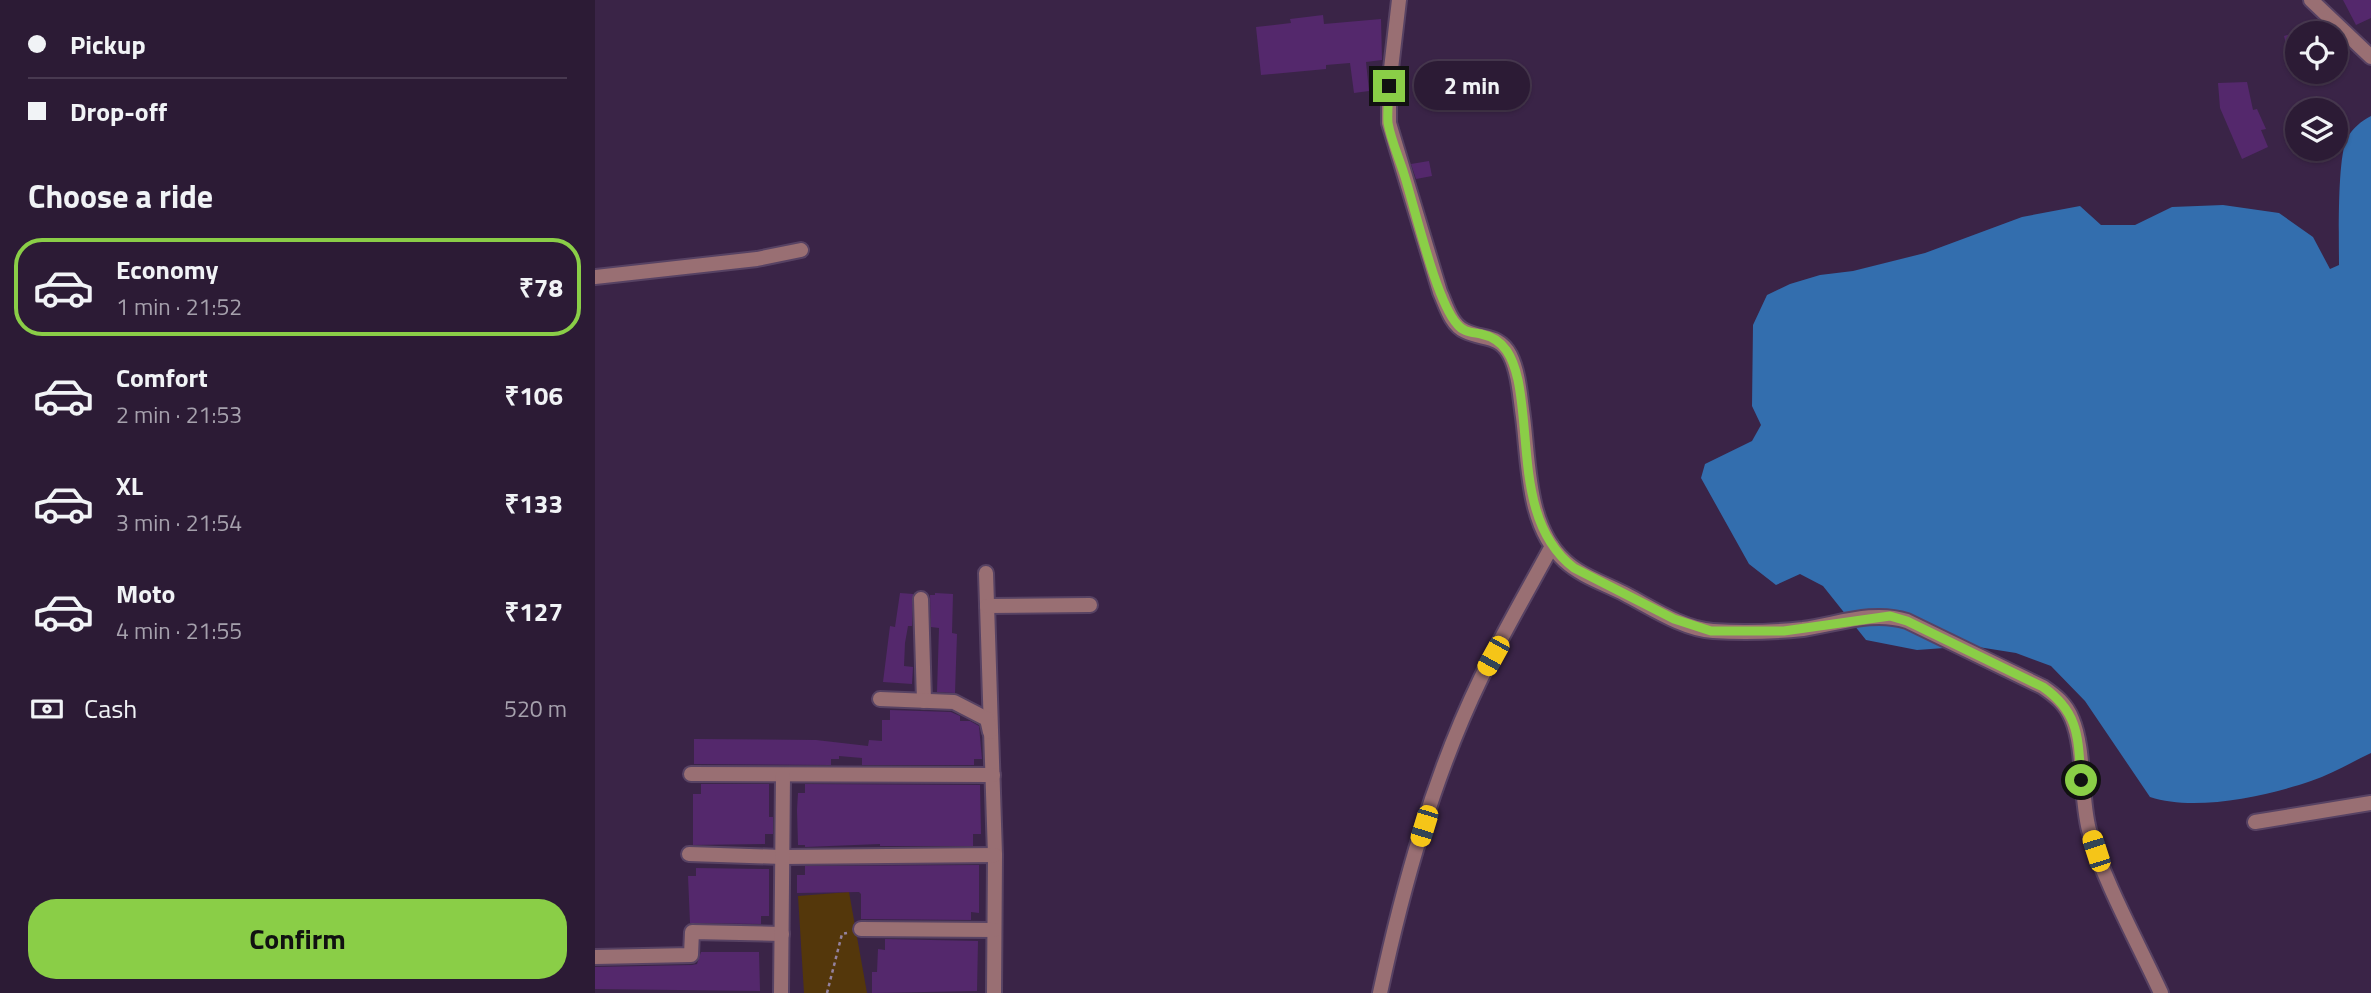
<!DOCTYPE html>
<meta charset="utf-8">
<style>
:root{--surface:#2c1b35;--page:#34243d;--text:#f1f3f6;--muted:#a6a1ad;--line:#483950;--accent:#8ace47}
body{margin:0;font-family:"Titillium Web",sans-serif;background:var(--page);color:var(--text);height:100vh;display:flex;flex-direction:column;font-size:26px;white-space:nowrap}
*{box-sizing:border-box;margin:0}
p{font-size:23px;color:var(--muted)}
.icon{flex:none;width:38px;height:38px;fill:none;stroke:currentColor;stroke-width:2;stroke-linecap:round;stroke-linejoin:round}
.map{position:relative;flex:1;overflow:hidden}
.panel{display:flex;flex-direction:column;background:var(--surface);width:595px}
.panel>*{flex:none}
.banner{display:grid;align-content:center;height:154px;padding:0 28px;background:var(--surface)}
.buttons{position:absolute;left:1690px;top:21px;display:grid;gap:14px}
.buttons a{display:grid;place-items:center;width:63px;height:63px;border-radius:50%;background:var(--surface);box-shadow:0 2px 5px #0004,0 0 0 2px var(--line);font-size:35px}
.end{position:absolute;width:32px;height:32px;margin:-16px;border:9px solid #8ace47;background:#111;box-shadow:0 0 0 4px #111}
.from{border-radius:50%}
.bubble{position:absolute;height:49px;border-radius:24px;background:var(--surface);box-shadow:0 2px 5px #0004,0 0 0 2px var(--line);font-size:23px;font-weight:700;line-height:49px;text-align:center}
.car{position:absolute;width:21px;height:42px;margin:-21px -10px;border-radius:9px;box-shadow:0 0 5px 2px #0007;background:linear-gradient(#f5c518 24%,#345 0 40%,#f5c518 0 76%,#345 0 86%,#f5c518 0)}
.banner b{display:flex;align-items:center;gap:24px;height:66px;font-size:26px}
.banner b+b{border-top:2px solid var(--line)}
.banner i{width:18px;height:18px;background:var(--text)}
ul{padding:0;list-style:none}
li{display:flex;align-items:center;gap:21px;height:98px;margin:0 14px 10px;padding:0 14px;border:4px solid transparent;border-radius:28px}
li div{flex:1}
li b{display:block;font-size:26px}
li em{font-style:normal;font-weight:700}
li.active{border-color:var(--accent)}
li>.icon{width:63px;height:63px;stroke-width:1.5}
h2{padding:0 28px;font-size:32px;line-height:84px}
.pay{display:flex;align-items:center;gap:18px;height:77px;padding:0 28px;font-size:26px}
.pay p{margin-inline-start:auto}
.action{display:flex;gap:14px;margin-top:auto;padding:14px 28px}
.action a{flex:1;height:80px;border-radius:28px;background:var(--accent);color:#111;font-size:28px;font-weight:700;line-height:80px;text-align:center}
main{display:flex;flex:1;min-height:0}
.map>svg:first-child{display:block}
</style>
<main>
<section class="panel">
<div class="banner">
<b><i class="from"></i>Pickup</b>
<b><i></i>Drop-off</b>
</div>
<h2>Choose a ride</h2>
<ul>
<li class="active"><svg class="icon" aria-label="car" viewBox="0 0 24 24"><path d="M5 17H2v-5l4-1 3-4h7l3 4 3 1v5h-3M9 17h6M6 11h13"/><circle cx="7" cy="17" r="2"/><circle cx="17" cy="17" r="2"/></svg><div><b>Economy</b><p>1 min · 21:52</p></div><em>₹78</em></li>
<li><svg class="icon" aria-label="car" viewBox="0 0 24 24"><path d="M5 17H2v-5l4-1 3-4h7l3 4 3 1v5h-3M9 17h6M6 11h13"/><circle cx="7" cy="17" r="2"/><circle cx="17" cy="17" r="2"/></svg><div><b>Comfort</b><p>2 min · 21:53</p></div><em>₹106</em></li>
<li><svg class="icon" aria-label="car" viewBox="0 0 24 24"><path d="M5 17H2v-5l4-1 3-4h7l3 4 3 1v5h-3M9 17h6M6 11h13"/><circle cx="7" cy="17" r="2"/><circle cx="17" cy="17" r="2"/></svg><div><b>XL</b><p>3 min · 21:54</p></div><em>₹133</em></li>
<li><svg class="icon" aria-label="car" viewBox="0 0 24 24"><path d="M5 17H2v-5l4-1 3-4h7l3 4 3 1v5h-3M9 17h6M6 11h13"/><circle cx="7" cy="17" r="2"/><circle cx="17" cy="17" r="2"/></svg><div><b>Moto</b><p>4 min · 21:55</p></div><em>₹127</em></li>
</ul>
<div class="pay"><svg class="icon" aria-label="cash" viewBox="0 0 24 24"><path d="M3 7h18v10H3z"/><circle cx="12" cy="12" r="2"/></svg>Cash<p>520 m</p></div>
<div class="action"><a>Confirm</a></div>
</section>
<div class="map">
<svg width="1776" height="993" viewBox="0 0 1776 993">
<rect width="100%" height="100%" fill="#3a2447"/>
<path fill="#54370b" d="M254,892L272,993H209L203,896Z"/>
<path fill="#336eae" d="M1776,116V753C1757,762 1737,774 1716,781C1672,796 1600,812 1555,797L1490,701L1456,666L1421,653L1377,646L1322,650L1271,640L1228,586L1205,574L1181,585L1154,564L1106,478L1110,464L1157,441L1166,425L1157,406L1158,325L1172,295L1195,284L1225,275L1258,271L1330,253L1427,217L1485,206L1506,225H1540L1577,207L1628,205L1684,213L1718,237L1735,269L1744,265C1744,239 1742,159 1752,138C1758,128 1766,121 1776,116Z"/>
<g fill="#54286c">
<path d="M1748,0H1776V18L1761,25Z"/>
<path d="M728,15L729,24L786,19L787,60L771,62L774,91L759,93L755,63L731,65V69L666,75L661,27L696,23L695,19Z"/>
<path d="M1703,32V71L1698,72L1689,36Z"/>
<path d="M1652,82L1658,110L1662,109L1671,129L1666,130L1673,147L1647,159L1625,108L1623,83Z"/>
<path d="M834,161L837,176L821,179L816,164Z"/>
<path d="M305,593L318,594L317,626H313L310,643L309,666L318,667L317,684L288,682L295,626L300,627Z"/>
<path d="M340,593L358,594L357,633L362,634L360,693L342,692L344,628L336,627L335,595H340Z"/>
<path d="M295,710L356,712L365,716V721H375L384,726L387,759H379V765H267V758L244,756V759H236V765L99,764V739L221,740L273,746L274,740L287,741V720H295Z"/>
<path d="M106,784H174V817H178V834H170V844L98,845V794H106Z"/>
<path d="M210,784L385,785L386,834H378V846H285V844L210,847V845H203L202,810L203,793H210Z"/>
<path d="M384,865V913L376,912V920L266,919V894L264,892L202,893V875H210V866Z"/>
<path d="M101,868L174,869V916H166V924L95,923L93,876H101Z"/>
<path d="M290,939L383,941L382,991L277,993V972H282L283,949L290,950Z"/>
<path d="M106,952H164L165,991L0,989V967L97,965L102,964Z"/>
</g>
<g fill="none" stroke-linecap="round" stroke-linejoin="round">
<g stroke="#574263" stroke-width="18">
<g id="street">
<path d="M804,0L794,86V123L845,292C851,305 856,325 870,331C888,340 904,334 915,355C924,373 925,397 928,417C934,464 932,527 970,561C986,576 1011,584 1030,594C1057,608 1088,629 1118,631C1147,633 1179,632 1208,629C1243,624 1278,610 1312,621L1448,687C1461,696 1471,704 1477,719C1490,750 1485,795 1494,830C1509,882 1543,943 1566,993"/>
<path d="M1716,0L1776,57"/>
<path d="M0,277L162,259L206,250"/>
<path d="M391,573L400,855L399,993"/>
<path d="M326,599L329,701"/>
<path d="M392,606L495,605"/>
<path d="M285,699L359,702L392,719L395,732"/>
<path d="M96,774L398,775"/>
<path d="M1660,822L1776,803"/>
<path d="M94,854L187,857L400,855"/>
<path d="M266,929L399,930"/>
<path d="M0,957L96,955L97,932L187,934"/>
<path d="M186,993L188,775"/>
<path d="M785,993C808,886 838,777 886,678C908,633 933,590 957,546"/>
</g>
</g>
<path stroke="#94829f" stroke-width="2.5" stroke-dasharray="3.5 3.5" stroke-linecap="butt" d="M232,993L247,934L252,933"/>
<use href="#street" stroke="#996f73" stroke-width="14"/>
</g>
<g fill="none" stroke-linecap="round" stroke-linejoin="round">
<path stroke="#8ace47" stroke-width="9" d="M794,86C794,98 792,111 793,123C796,140 804,158 809,174C820,208 841,301 862,324C868,332 876,332 886,334C910,339 918,358 923,380C936,443 923,525 979,568L1079,619L1116,631H1189L1295,616L1312,621L1448,687C1485,713 1483,739 1486,780"/>
</g>
</svg>
<div class="buttons">
<a><svg class="icon" aria-label="locate" viewBox="0 0 24 24"><circle cx="12" cy="12" r="6"/><path d="M12 2v4M12 18v4M2 12h4M18 12h4"/></svg></a>
<a><svg class="icon" aria-label="layers" viewBox="0 0 24 24"><path d="M12 4l9 5-9 5-9-5zM3 14l9 5 9-5"/></svg></a>
</div>
<i class="end from" style="left:1486px;top:780px"></i>
<i class="end" style="left:794px;top:86px"></i>
<div class="bubble" style="left:819px;top:61px;width:116px">2 min</div>
<i class="car" style="left:898px;top:656px;rotate:209deg"></i>
<i class="car" style="left:829px;top:826px;rotate:197deg"></i>
<i class="car" style="left:1501px;top:851px;rotate:342deg"></i>
</div>
</main>
